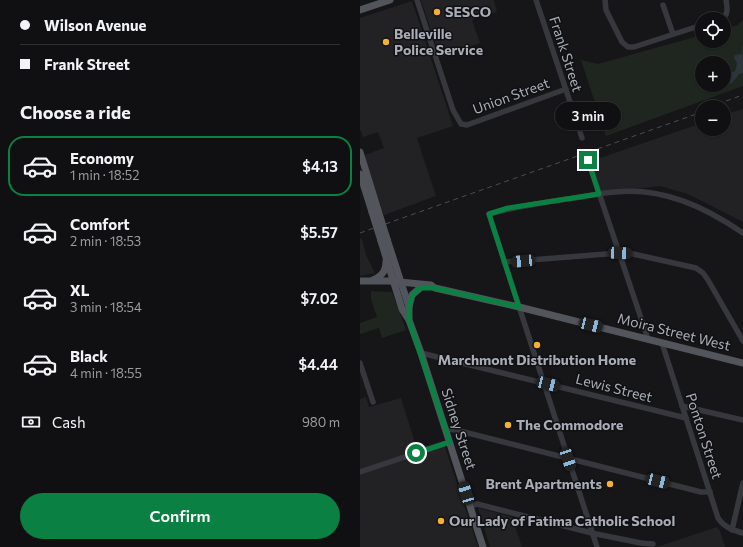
<!DOCTYPE html>
<meta charset="utf-8">
<style>
:root{--surface:#101012;--page:#19191b;--text:#f1f3f6;--muted:#9c9d9f;--line:#303032;--accent:#0b8043}
body{margin:0;font-family:Commissioner,sans-serif;background:var(--page);color:var(--text);height:100vh;display:flex;flex-direction:column;font-size:15px;white-space:nowrap}
*{box-sizing:border-box;margin:0}
p{font-size:13px;color:var(--muted)}
.icon{flex:none;width:22px;height:22px;fill:none;stroke:currentColor;stroke-width:2;stroke-linecap:round;stroke-linejoin:round}
.map{position:relative;flex:1;overflow:hidden}
.side{display:flex;flex-direction:column;background:var(--surface);width:360px}
.side>*{flex:none}
.hud{display:grid;align-content:center;height:88px;padding:0 20px;background:var(--surface)}
.tools{position:absolute;left:335px;top:12px;display:grid;gap:8px}
.tools a{display:grid;place-items:center;width:36px;height:36px;border-radius:50%;background:var(--surface);box-shadow:0 1px 3px #0004,0 0 0 1px var(--line);font-size:20px}
.end{position:absolute;width:18px;height:18px;margin:-9px;border:5px solid #0b8043;background:#fff;box-shadow:0 0 0 2px #fff}
.from{border-radius:50%}
.bubble{position:absolute;height:28px;border-radius:14px;background:var(--surface);box-shadow:0 1px 3px #0004,0 0 0 1px var(--line);font-size:13px;font-weight:600;line-height:28px;text-align:center}
.car{position:absolute;width:12px;height:24px;margin:-12px -6px;border-radius:5px;box-shadow:0 0 3px 1px #0007;background:linear-gradient(#222 24%,#8ab4d8 0 40%,#222 0 76%,#8ab4d8 0 86%,#222 0)}
.hud b{display:flex;align-items:center;gap:14px;height:38px;font-size:15px}
.hud b+b{border-top:1px solid var(--line)}
.hud i{width:10px;height:10px;background:var(--text)}
ul{padding:0;list-style:none}
li{display:flex;align-items:center;gap:12px;height:60px;margin:0 8px 6px;padding:0 12px;border:2px solid transparent;border-radius:16px}
li div{flex:1}
li b{display:block;font-size:15px}
li em{font-style:normal;font-weight:600}
li.on{border-color:var(--accent)}
li>.icon{width:36px;height:36px;stroke-width:1.5}
h2{padding:0 20px;font-size:18px;line-height:48px}
.pay{display:flex;align-items:center;gap:10px;height:44px;padding:0 20px;font-size:15px}
.pay p{margin-inline-start:auto}
.cta{display:flex;gap:8px;margin-top:auto;padding:8px 20px}
.cta a{flex:1;height:46px;border-radius:24px;background:var(--accent);color:#fff;font-size:16px;font-weight:600;line-height:46px;text-align:center}
main{display:flex;flex:1;min-height:0}
.map>svg:first-child{display:block}
</style>
<main>
<section class="side">
<div class="hud">
<b><i class="from"></i>Wilson Avenue</b>
<b><i></i>Frank Street</b>
</div>
<h2>Choose a ride</h2>
<ul>
<li class="on"><svg class="icon" aria-label="car" viewBox="0 0 24 24"><path d="M5 17H2v-5l4-1 3-4h7l3 4 3 1v5h-3M9 17h6M6 11h13"/><circle cx="7" cy="17" r="2"/><circle cx="17" cy="17" r="2"/></svg><div><b>Economy</b><p>1 min · 18:52</p></div><em>$4.13</em></li>
<li><svg class="icon" aria-label="car" viewBox="0 0 24 24"><path d="M5 17H2v-5l4-1 3-4h7l3 4 3 1v5h-3M9 17h6M6 11h13"/><circle cx="7" cy="17" r="2"/><circle cx="17" cy="17" r="2"/></svg><div><b>Comfort</b><p>2 min · 18:53</p></div><em>$5.57</em></li>
<li><svg class="icon" aria-label="car" viewBox="0 0 24 24"><path d="M5 17H2v-5l4-1 3-4h7l3 4 3 1v5h-3M9 17h6M6 11h13"/><circle cx="7" cy="17" r="2"/><circle cx="17" cy="17" r="2"/></svg><div><b>XL</b><p>3 min · 18:54</p></div><em>$7.02</em></li>
<li><svg class="icon" aria-label="car" viewBox="0 0 24 24"><path d="M5 17H2v-5l4-1 3-4h7l3 4 3 1v5h-3M9 17h6M6 11h13"/><circle cx="7" cy="17" r="2"/><circle cx="17" cy="17" r="2"/></svg><div><b>Black</b><p>4 min · 18:55</p></div><em>$4.44</em></li>
</ul>
<div class="pay"><svg class="icon" aria-label="cash" viewBox="0 0 24 24"><path d="M3 7h18v10H3z"/><circle cx="12" cy="12" r="2"/></svg>Cash<p>980 m</p></div>
<div class="cta"><a>Confirm</a></div>
</section>
<div class="map">
<svg width="383" height="547" viewBox="0 0 383 547">
<rect width="100%" height="100%" fill="#161618"/>
<g fill="#222225">
<path d="M61,0H134L137,12L112,20L120,43L80,57Z"/>
<path d="M52,1L93,126L57,138L76,196L24,215L8,170L5,155L24,148L18,132L3,137L0,129V18Z"/>
<path d="M383,109V222L328,194L300,186L242,193L231,161L342,123V129H364V115Z"/>
<path d="M0,239H2L6,255L15,273L0,276Z"/>
<path d="M6,397L9,407L41,398L57,449L83,441L118,547H0V399Z"/>
<path d="M118,508L152,517L162,547H130Z"/>
<path d="M357,527L360,531L365,547H297Z"/>
</g>
<g fill="#1e261f" fill-rule="evenodd">
<path d="M383,20V86L246,136L221,60L238,64L342,35V41H364V29L378,25ZM342,63H364V85H342Z"/>
<path d="M11,291L32,292L46,330L22,338L19,328L0,334V323L17,317L11,299Z"/>
</g>
<path fill="#2c353c" d="M382,54L383,56V73L379,74L372,83L351,90L349,85H364V67L370,73L375,71L377,63L374,58L375,55Z"/>
<g fill="none" stroke-linecap="round" stroke-linejoin="round">
<path stroke="#2c353c" stroke-width="1" d="M382,54L383,47"/>
<g stroke="#37383d" stroke-width="5.5">
<path d="M57,0L93,110L101,124L107,125L206,89"/>
<path d="M176,0L222,138"/>
<path d="M245,0L246,10L262,42L268,47H274L342,25"/>
<path d="M303,5L313,34"/>
<path d="M362,19C369,14 367,7 366,0"/>
<path d="M228,160L288,339"/>
<path d="M144,262L259,253H269L336,268L343,273L348,280L383,341"/>
<path d="M302,343L358,518C364,527 372,530 383,533"/>
<path d="M61,353L326,418"/>
<path d="M0,363L13,402"/>
<path d="M322,406L383,420"/>
<path d="M86,429L96,430L341,492H350"/>
<path d="M0,472L90,442"/>
<path d="M110,506L117,504L236,534L281,543L293,544"/>
<path d="M372,530L383,483"/>
<path d="M237,547L129,214C154,207 180,203 207,199C223,197 239,193 255,192C303,187 345,207 383,233"/>
</g>
<g stroke="#53555c" stroke-width="7">
<path d="M0,10L30,0"/>
<path d="M0,152L18,210"/>
<path d="M0,174L12,212"/>
<path d="M27,239L49,307V318"/>
<path d="M21,241L42,309L49,320L61,353L123,547"/>
<path d="M13,280C22,276 26,271 26,261"/>
<path d="M0,281H29L71,285L75,288L159,307L383,363"/>
<path d="M49,307L52,295L60,288"/>
</g>
<g stroke="#4a4c52" stroke-width="1" stroke-dasharray="5 4" stroke-linecap="butt">
<path d="M349,107L383,95"/>
<path d="M0,233L342,112"/>
</g>
<g stroke="#53555c" stroke-width="7">
<path d="M18,210L27,239"/>
<path d="M12,212L21,241"/>
</g>
</g>
<g fill="none" stroke-linecap="round" stroke-linejoin="round">
<path stroke="#0b8043" stroke-width="5" d="M56,453L90,442L49,320C49,308 48,296 60,288H75L159,307L129,214L148,208L239,194L228,160"/>
</g>
<g fill="#f2b134" stroke="#111113" stroke-width="1.5">
<circle cx="77" cy="12" r="4"/>
<circle cx="26" cy="42" r="4"/>
<circle cx="177" cy="345" r="4"/>
<circle cx="148" cy="425" r="4"/>
<circle cx="250" cy="484" r="4"/>
<circle cx="81" cy="521" r="4"/>
</g>
<g text-anchor="middle" stroke-width="3" stroke-linejoin="round" paint-order="stroke">
<g font-size="14" font-weight="bold" fill="#a8adb8" stroke="#111113" text-anchor="start">
<text x="85" y="17">SESCO</text>
<text x="34" y="39">Belleville<tspan x="34" dy="16">Police Service</tspan></text>
<text x="177" y="365" text-anchor="middle">Marchmont Distribution Home</text>
<text x="156" y="430">The Commodore</text>
<text x="242" y="489" text-anchor="end">Brent Apartments</text>
<text x="89" y="526">Our Lady of Fatima Catholic School</text>
</g>
<g font-size="14" fill="#a8adb8" stroke="#111113">
<text transform="translate(206 54) rotate(72)" y="5">Frank Street</text>
<text transform="translate(151 96) rotate(-20)" y="5">Union Street</text>
<text transform="translate(314 332) rotate(14)" y="5">Moira Street West</text>
<text transform="translate(254 388) rotate(14)" y="5">Lewis Street</text>
<text transform="translate(99 429) rotate(72)" y="5">Sidney Street</text>
<text transform="translate(344 436) rotate(72)" y="5">Ponton Street</text>
</g>
</g>
</svg>
<div class="tools">
<a><svg class="icon" aria-label="locate" viewBox="0 0 24 24"><circle cx="12" cy="12" r="6"/><path d="M12 2v4M12 18v4M2 12h4M18 12h4"/></svg></a>
<a>+</a>
<a>−</a>
</div>
<i class="end from" style="left:56px;top:453px"></i>
<i class="end" style="left:228px;top:160px"></i>
<div class="bubble" style="left:195px;top:102px;width:66px">3 min</div>
<i class="car" style="left:260px;top:253px;rotate:92deg"></i>
<i class="car" style="left:163px;top:261px;rotate:265deg"></i>
<i class="car" style="left:231px;top:325px;rotate:104deg"></i>
<i class="car" style="left:188px;top:384px;rotate:104deg"></i>
<i class="car" style="left:208px;top:459px;rotate:162deg"></i>
<i class="car" style="left:298px;top:481px;rotate:104deg"></i>
<i class="car" style="left:106px;top:493px;rotate:343deg"></i>
</div>
</main>
